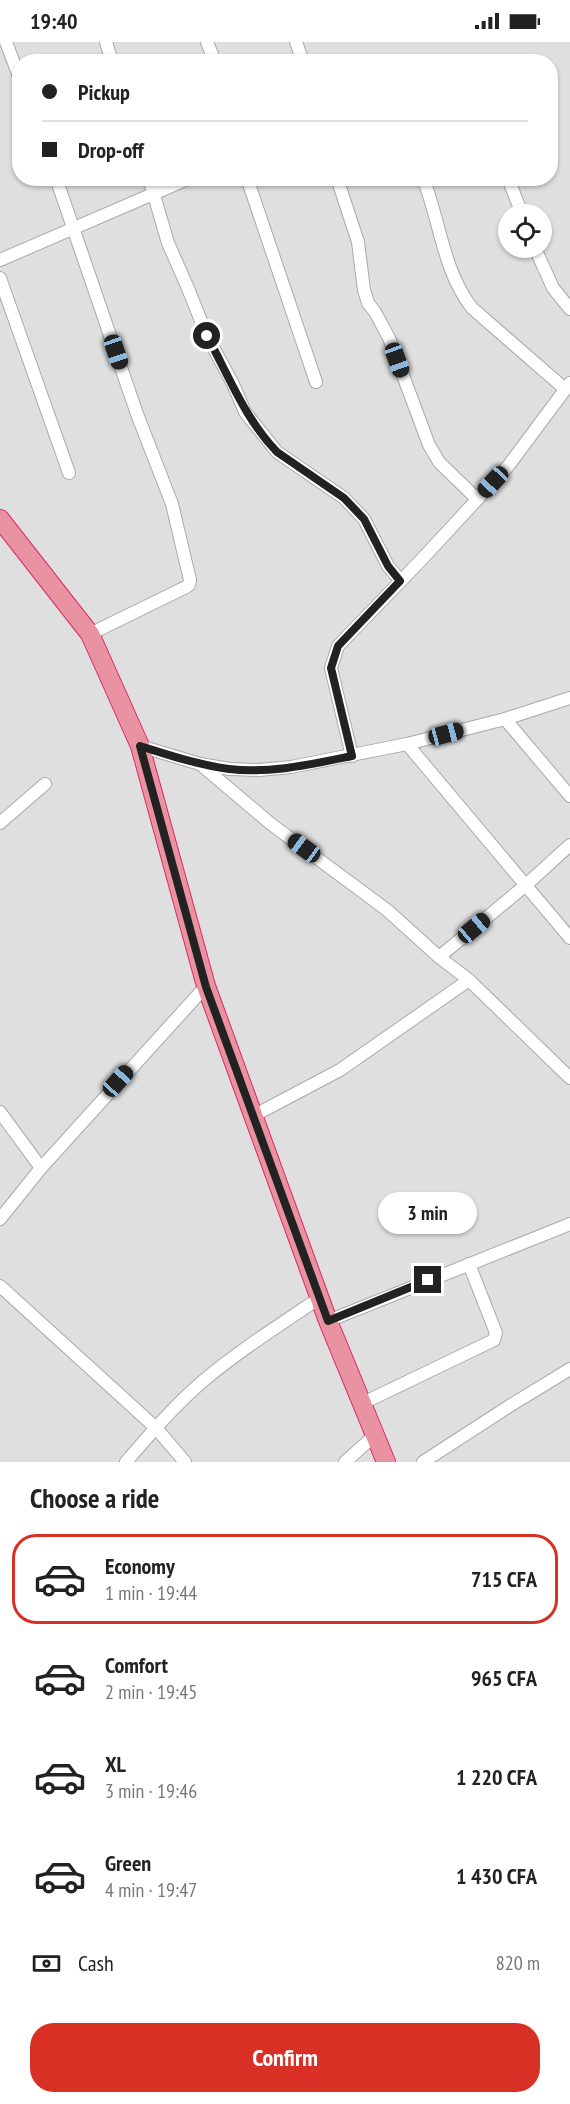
<!DOCTYPE html>
<meta charset="utf-8">
<style>
:root{--surface:#fff;--page:#f6f6f6;--text:#222;--muted:#767676;--line:#e0e0e0;--accent:#d93025}
body{margin:0;font-family:"PT Sans Narrow",sans-serif;background:var(--page);color:var(--text);height:100vh;display:flex;flex-direction:column;font-size:22px;white-space:nowrap}
*{box-sizing:border-box;margin:0}
p{font-size:20px;color:var(--muted)}
.icon{flex:none;width:33px;height:33px;fill:none;stroke:currentColor;stroke-width:2;stroke-linecap:round;stroke-linejoin:round}
.map{position:relative;height:1420px;overflow:hidden}
.details{display:flex;flex-direction:column;background:var(--surface);flex:1}
.details>*{flex:none}
.guide{position:absolute;left:12px;top:12px;width:546px;height:132px;border-radius:24px;box-shadow:0 2px 4px #0004;display:grid;align-content:center;height:132px;padding:0 30px;background:var(--surface)}
.fabs{position:absolute;left:498px;top:162px;display:grid;gap:12px}
.fabs a{display:grid;place-items:center;width:54px;height:54px;border-radius:50%;background:var(--surface);box-shadow:0 2px 4px #0004;font-size:30px}
.end{position:absolute;width:27px;height:27px;margin:-14px;border:8px solid #222;background:#fff;box-shadow:0 0 0 3px #fff}
.from{border-radius:50%}
.bubble{position:absolute;height:42px;border-radius:21px;background:var(--surface);box-shadow:0 2px 4px #0004;font-size:20px;font-weight:700;line-height:42px;text-align:center}
.car{position:absolute;width:18px;height:36px;margin:-18px -9px;border-radius:8px;box-shadow:0 0 4px 2px #0007;background:linear-gradient(#222 24%,#8ab4d8 0 40%,#222 0 76%,#8ab4d8 0 86%,#222 0)}
.guide b{display:flex;align-items:center;gap:21px;height:57px;font-size:22px}
.guide b+b{border-top:2px solid var(--line)}
.guide i{width:15px;height:15px;background:var(--text)}
ul{padding:0;list-style:none}
li{display:flex;align-items:center;gap:18px;height:90px;margin:0 12px 9px;padding:0 18px;border:3px solid transparent;border-radius:24px}
li div{flex:1}
li b{display:block;font-size:22px}
li em{font-style:normal;font-weight:700}
li.selected{border-color:var(--accent)}
li>.icon{width:54px;height:54px;stroke-width:1.5}
h2{padding:0 30px;font-size:27px;line-height:72px}
.pay{display:flex;align-items:center;gap:15px;height:66px;padding:0 30px;font-size:22px}
.pay p{margin-inline-start:auto}
.cta{display:flex;gap:12px;margin-top:auto;padding:12px 30px}
.cta a{flex:1;height:69px;border-radius:24px;background:var(--accent);color:#fff;font-size:24px;font-weight:700;line-height:69px;text-align:center}
.status{display:flex;justify-content:space-between;align-items:center;height:42px;padding:0 30px;background:var(--surface);direction:ltr}
.status svg{height:16px;fill:currentColor}
.map>svg:first-child{display:block}
</style>
<div class="status"><b>19:40</b><svg viewBox="0 0 49 12"><path d="M0 12V9h3v3zM5 12V6h3v6zM10 12V3h3v9zM15 12V0h3v12zM26 1h20v11H26zM47 4h2v5h-2z"/></svg></div>
<div class="map">
<svg width="570" height="1420" viewBox="0 0 570 1420">
<rect width="100%" height="100%" fill="#f2efe9"/>
<path fill="#e0dfdf" fill-rule="evenodd" d="M0,0H570V1420H0ZM20,20H550V136H20ZM508,172H542V206H508Z"/>
<g fill="none" stroke-linecap="round" stroke-linejoin="round">
<g stroke="#a9a9a9" stroke-width="14">
<g id="minor">
<path d="M6,0L20,37"/>
<path d="M106,0L112,20"/>
<path d="M207,0L215,20"/>
<path d="M296,0L303,20"/>
<path d="M56,136L137,372L172,462L190,538L189,543L186,545L90,592"/>
<path d="M149,136L168,201L187,244L207,294L233,342L245,370L277,410L344,456L364,477L388,524L401,539"/>
<path d="M247,136L316,340"/>
<path d="M337,136L358,200L364,248L368,261L375,270L389,296L429,403L439,420L477,457"/>
<path d="M423,136C440,179 443,229 472,266L565,347"/>
<path d="M508,136L522,172"/>
<path d="M535,206L553,246L570,267"/>
<path d="M0,218L190,136"/>
<path d="M0,236L69,431"/>
<path d="M505,677L570,754"/>
<path d="M407,702L570,896"/>
<path d="M140,704L200,722L230,727L259,728L291,725L407,702L505,677L570,656"/>
<path d="M352,714L331,626L338,604L423,516L509,423L570,341"/>
<path d="M200,722L271,782L387,868L439,915L469,938L570,1036"/>
<path d="M0,781L45,742"/>
<path d="M439,915L526,843L570,803"/>
<path d="M0,1070L41,1126"/>
<path d="M253,1074L340,1028L469,938"/>
<path d="M0,1177L41,1126L206,944"/>
<path d="M0,1244L156,1386L185,1420"/>
<path d="M328,1279L570,1182"/>
<path d="M361,1362L494,1298L496,1291L469,1222"/>
<path d="M126,1420C150,1392 175,1363 203,1339C240,1308 281,1282 321,1255"/>
<path d="M345,1420L374,1394"/>
<path d="M423,1420L511,1363L570,1327"/>
</g>
</g>
<g stroke="#dc2a67" stroke-width="20">
<path id="highway" d="M0,477L90,592L140,704L206,944L328,1279L386,1420"/>
</g>
<use href="#minor" stroke="#fff" stroke-width="12"/>
<use href="#highway" stroke="#e892a2" stroke-width="18"/>
</g>
<g fill="none" stroke-linecap="round" stroke-linejoin="round">
<path stroke="#222" stroke-width="8" d="M207,294C229,334 245,377 277,410L344,456L364,477L388,524L400,539L338,604L331,626L352,714C312,722 270,732 229,727C198,723 169,713 140,704L206,945L328,1279L428,1238"/>
</g>
</svg>
<div class="fabs">
<a><svg class="icon" aria-label="locate" viewBox="0 0 24 24"><circle cx="12" cy="12" r="6"/><path d="M12 2v4M12 18v4M2 12h4M18 12h4"/></svg></a>
</div>
<i class="end from" style="left:207px;top:294px"></i>
<i class="end" style="left:428px;top:1238px"></i>
<div class="bubble" style="left:378px;top:1150px;width:99px">3 min</div>
<i class="car" style="left:116px;top:310px;rotate:161deg"></i>
<i class="car" style="left:397px;top:318px;rotate:160deg"></i>
<i class="car" style="left:493px;top:440px;rotate:223deg"></i>
<i class="car" style="left:446px;top:692px;rotate:75deg"></i>
<i class="car" style="left:304px;top:806px;rotate:306deg"></i>
<i class="car" style="left:474px;top:886px;rotate:50deg"></i>
<i class="car" style="left:118px;top:1039px;rotate:42deg"></i>
<div class="guide">
<b><i class="from"></i>Pickup</b>
<b><i></i>Drop-off</b>
</div>
</div>
<section class="details">
<h2>Choose a ride</h2>
<ul>
<li class="selected"><svg class="icon" aria-label="car" viewBox="0 0 24 24"><path d="M5 17H2v-5l4-1 3-4h7l3 4 3 1v5h-3M9 17h6M6 11h13"/><circle cx="7" cy="17" r="2"/><circle cx="17" cy="17" r="2"/></svg><div><b>Economy</b><p>1 min · 19:44</p></div><em>715 CFA</em></li>
<li><svg class="icon" aria-label="car" viewBox="0 0 24 24"><path d="M5 17H2v-5l4-1 3-4h7l3 4 3 1v5h-3M9 17h6M6 11h13"/><circle cx="7" cy="17" r="2"/><circle cx="17" cy="17" r="2"/></svg><div><b>Comfort</b><p>2 min · 19:45</p></div><em>965 CFA</em></li>
<li><svg class="icon" aria-label="car" viewBox="0 0 24 24"><path d="M5 17H2v-5l4-1 3-4h7l3 4 3 1v5h-3M9 17h6M6 11h13"/><circle cx="7" cy="17" r="2"/><circle cx="17" cy="17" r="2"/></svg><div><b>XL</b><p>3 min · 19:46</p></div><em>1 220 CFA</em></li>
<li><svg class="icon" aria-label="car" viewBox="0 0 24 24"><path d="M5 17H2v-5l4-1 3-4h7l3 4 3 1v5h-3M9 17h6M6 11h13"/><circle cx="7" cy="17" r="2"/><circle cx="17" cy="17" r="2"/></svg><div><b>Green</b><p>4 min · 19:47</p></div><em>1 430 CFA</em></li>
</ul>
<div class="pay"><svg class="icon" aria-label="cash" viewBox="0 0 24 24"><path d="M3 7h18v10H3z"/><circle cx="12" cy="12" r="2"/></svg>Cash<p>820 m</p></div>
<div class="cta"><a>Confirm</a></div>
</section>
